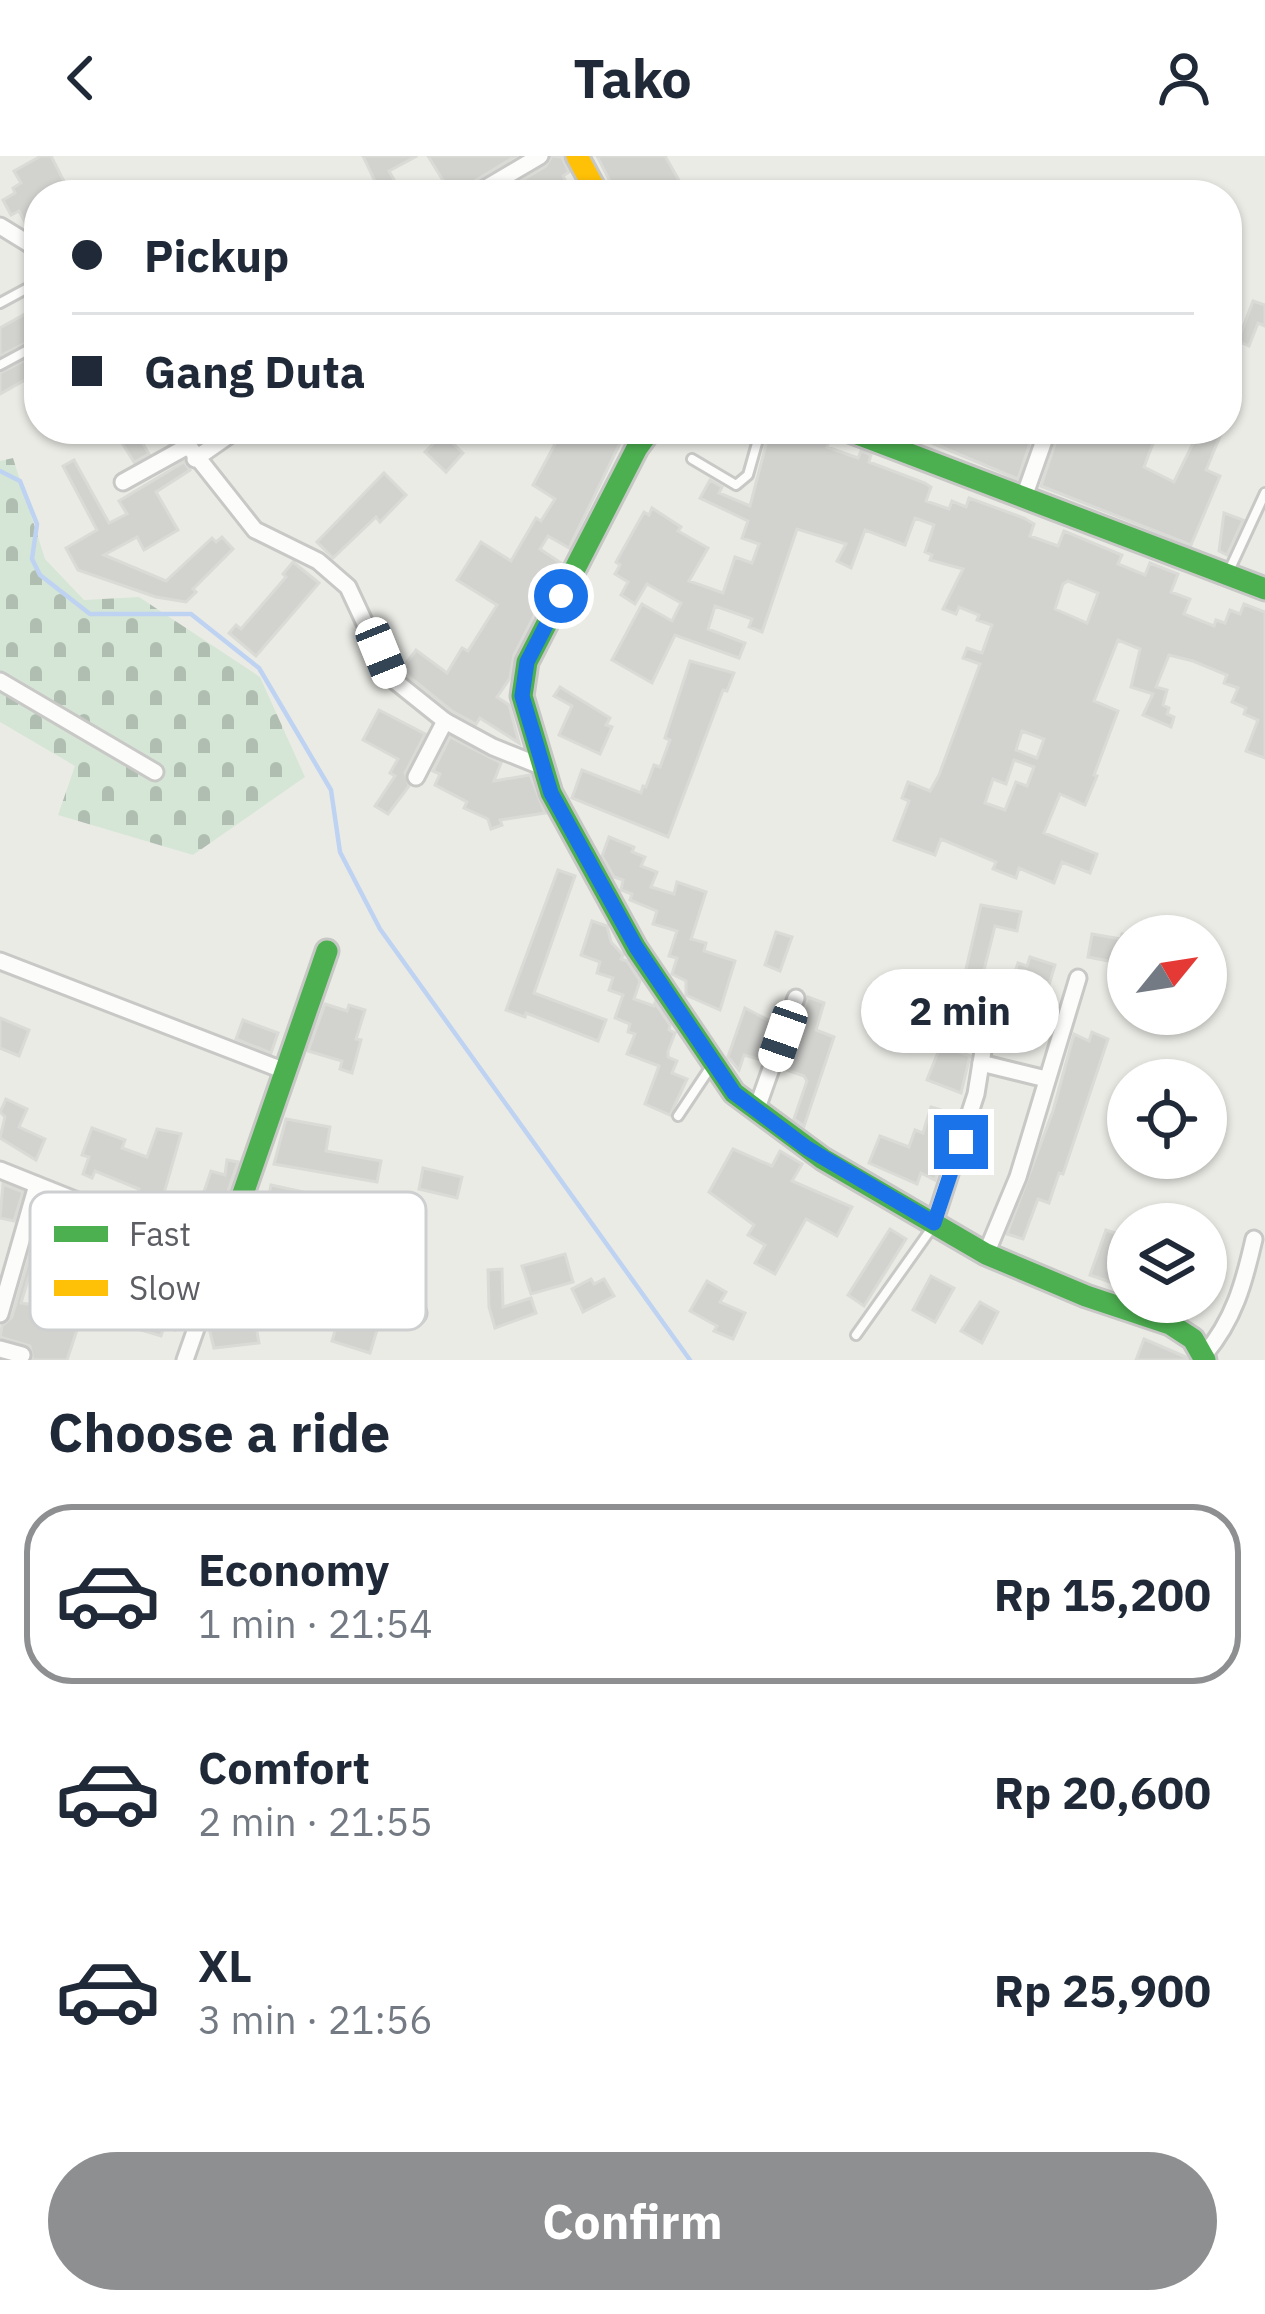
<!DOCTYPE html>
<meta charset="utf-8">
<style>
:root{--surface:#fff;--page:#f2f2f3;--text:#1f2937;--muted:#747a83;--line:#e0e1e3;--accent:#8e8f91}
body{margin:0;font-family:"IBM Plex Sans",sans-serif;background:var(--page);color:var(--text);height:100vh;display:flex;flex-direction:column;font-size:45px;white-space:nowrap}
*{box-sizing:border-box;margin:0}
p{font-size:39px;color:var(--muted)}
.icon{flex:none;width:66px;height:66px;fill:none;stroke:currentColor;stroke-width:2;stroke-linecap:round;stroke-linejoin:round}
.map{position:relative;height:1204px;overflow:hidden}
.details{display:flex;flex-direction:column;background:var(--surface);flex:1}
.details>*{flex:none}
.top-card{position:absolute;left:24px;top:24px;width:1218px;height:264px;border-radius:48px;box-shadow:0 3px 9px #0004;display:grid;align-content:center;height:264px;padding:0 48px;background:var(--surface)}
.needle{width:78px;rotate:60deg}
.tools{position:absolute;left:1107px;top:759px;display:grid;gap:24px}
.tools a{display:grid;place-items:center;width:120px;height:120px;border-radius:50%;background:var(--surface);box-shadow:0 3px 9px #0004;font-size:60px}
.end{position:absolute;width:54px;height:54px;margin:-27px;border:15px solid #1a73e8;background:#fff;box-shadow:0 0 0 6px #fff}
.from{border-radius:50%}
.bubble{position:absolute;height:84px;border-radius:42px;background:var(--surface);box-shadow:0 3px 9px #0004;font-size:39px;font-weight:700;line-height:84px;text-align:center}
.car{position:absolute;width:36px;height:72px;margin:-36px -18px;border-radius:15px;box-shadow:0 0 9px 3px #0007;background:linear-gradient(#fff 24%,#345 0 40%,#fff 0 76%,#345 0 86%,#fff 0)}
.top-card b{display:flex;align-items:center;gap:42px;height:114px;font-size:45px}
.top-card b+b{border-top:3px solid var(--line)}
.top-card i{width:30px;height:30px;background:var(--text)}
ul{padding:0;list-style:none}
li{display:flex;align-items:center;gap:36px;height:180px;margin:0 24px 18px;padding:0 24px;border:6px solid transparent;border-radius:48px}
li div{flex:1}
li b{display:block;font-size:45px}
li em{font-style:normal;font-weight:700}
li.on{border-color:var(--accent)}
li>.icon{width:108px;height:108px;stroke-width:1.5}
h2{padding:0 48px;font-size:54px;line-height:144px}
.button{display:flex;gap:24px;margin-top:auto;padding:24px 48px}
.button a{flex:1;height:138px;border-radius:72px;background:var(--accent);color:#fff;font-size:48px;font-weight:700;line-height:138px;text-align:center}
header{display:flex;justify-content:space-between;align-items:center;height:156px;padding:0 48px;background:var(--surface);font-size:54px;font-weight:700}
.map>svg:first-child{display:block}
</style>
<header><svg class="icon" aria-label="back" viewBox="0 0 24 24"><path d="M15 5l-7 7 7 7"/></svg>Tako<svg class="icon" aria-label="person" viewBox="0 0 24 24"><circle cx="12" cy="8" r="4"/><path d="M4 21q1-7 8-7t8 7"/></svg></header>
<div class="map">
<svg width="1265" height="1204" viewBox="0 0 1265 1204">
<defs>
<pattern id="cemetery-stones" width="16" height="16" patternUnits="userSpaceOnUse" patternTransform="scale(3)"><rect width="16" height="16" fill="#d5e6d6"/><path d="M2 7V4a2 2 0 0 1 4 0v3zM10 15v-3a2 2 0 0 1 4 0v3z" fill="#b0beb1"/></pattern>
</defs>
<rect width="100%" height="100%" fill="#ebebe6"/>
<path fill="url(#cemetery-stones)" d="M13,302L45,403L84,444L139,441L260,521L305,621L193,699L58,659L75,610L0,566V305Z"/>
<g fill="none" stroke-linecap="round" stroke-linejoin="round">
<path stroke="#bed2f2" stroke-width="4.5" d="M0,315L20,325L37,368L32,403L40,419L90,458H191L259,512L331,634L340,696L380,773L690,1204"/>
</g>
<g fill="#d2d2cf" stroke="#dadad6" stroke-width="3" fill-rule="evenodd">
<path d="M41,0H51L71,39H39V80L29,74L19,55L11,59L3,44L15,37L13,32L21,27L14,15Z"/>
<path d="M363,0H417L389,15L397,29L381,38Z"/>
<path d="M428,0H516L468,29L462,39H452Z"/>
<path d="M552,0L562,1L569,16L563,20L573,39H498L546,10Z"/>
<path d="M597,0H665L684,33L678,36L680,39H617Z"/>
<path d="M1253,145L1265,149V170L1258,167L1249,190L1238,185Z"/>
<path d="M39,150V180L0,200V172Z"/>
<path d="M39,197V216L0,238V217Z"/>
<path d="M135,273H153L157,280L143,288L149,298L134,306L119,282Z"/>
<path d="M563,273H573L583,280L589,273L605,283L610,276L622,283L569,392L548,380L540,393L561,407L514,499L510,522L497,541L509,549L519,587L480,562L476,568L452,555L401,514L416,494L447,517L462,492L468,495L497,449L457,424L481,386L511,405L536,362L541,365L555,343L533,329Z"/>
<path d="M770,273H810L808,279L829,286L827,291L858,302L861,295L871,299L869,306L925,327L931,331L926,345L949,353L952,345L966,351L969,342L1024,362L1034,368L1030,380L1058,390L1064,375L1122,399L1118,408L1145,419L1150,407L1178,418L1171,436L1190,443L1184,458L1214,470L1216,464L1225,467L1230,454L1240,458L1244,448L1265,456V602L1246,595L1258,564L1244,558L1246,552L1232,546L1238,532L1224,527L1227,519L1193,505L1169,499L1156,531L1167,534L1163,549L1169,552L1167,558L1174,561L1171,571L1143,559L1153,538L1131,531L1140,493L1118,484L1094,545L1118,555L1094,619L1097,620L1085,649L1060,638L1044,677L1097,698L1090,717L1062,706L1054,727L1019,712L1016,722L993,713L996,706L941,683L935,699L894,684L909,645L902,642L908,626L930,635L939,619L980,508L963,502L967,492L982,497L992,469L977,464L979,459L959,451L956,458L943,453L963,413L930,404L932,399L925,396L934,369L915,362L905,389L865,374L851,412L837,405L846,388L797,373L762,476L749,471L752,463L715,450L708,473L745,487L739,502L675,479L652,527L612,504L642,448L672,465L681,447L647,428L635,448L621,439L628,426L615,418L620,409L616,406L644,356L649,359L652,352L681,371L678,375L708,392L689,425L723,437L735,401L752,407L759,388L742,382L748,365L700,342L710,324L722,331L719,337L750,350ZM1068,425L1098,437L1087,467L1055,453L1063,428ZM1022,575L1044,583L1037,602L1016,594ZM1014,604L1034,611L1027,630L1016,626L1005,654L985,647L993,623L1006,628Z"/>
<path d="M1027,273L1029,290L1018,323L901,274Z"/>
<path d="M1060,273L1093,284L1097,273H1154L1151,281L1155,282L1144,311L1174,326L1200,273H1223L1206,314L1220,320L1191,389L1041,330Z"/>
<path d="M443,278L463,297L446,316L425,296Z"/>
<path d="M74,304L109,367L127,358L119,345L184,306L190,314L156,336L178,374L144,394L137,381L104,399L166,425L212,382L216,386L222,381L233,393L193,433L196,436L186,446L156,441L78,414L66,392L97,374L63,310Z"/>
<path d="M384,317L406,339L380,366L376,361L333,402L317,386Z"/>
<path d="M1224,357L1243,364L1227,399L1219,395Z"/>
<path d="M293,406L319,427L256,500L229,477L236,469L241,473L286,421L283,418Z"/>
<path d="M690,505L734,517L727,535L723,534L668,681L572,642L582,614L641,637L643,630L646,631L654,609L660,611L670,584L665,582Z"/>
<path d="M560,531L610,562L606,569L612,571L600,598L559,579L572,550L554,540Z"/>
<path d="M379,554L425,578L405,617L409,630L388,658L375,650L395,620L390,617L398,603L363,584Z"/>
<path d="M450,581L501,607L494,625L530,619L545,657L500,664L502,669L491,673L488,663L464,652L467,646L435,629L440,618L433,615Z"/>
<path d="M609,681L634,691L632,696L645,701L641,710L657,716L651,731L674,738L677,726L706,736L691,783L706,787L704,795L735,805L720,854L686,839V825L672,818L677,802L669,800L677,775L653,768L657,755L630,744L632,738L621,734L623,724L614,721L602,700Z"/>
<path d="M558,714L575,720L534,837L606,864L598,885L526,857L525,861L506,854Z"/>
<path d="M981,749L1021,756L1017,775L995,770L980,830L991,833L987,847L982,850L959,843Z"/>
<path d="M592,765L607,770L611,786L623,799L621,803L627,805L640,825L634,843L654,850L655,847L670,869L669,874L675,877L668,895V901L677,905L672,917L687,923L670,959L645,948L659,910L627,898L635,878L628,876L630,868L615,862L623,839L609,834L613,822L597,817L600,806L581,799Z"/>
<path d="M776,776L792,781L780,815L765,809Z"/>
<path d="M1092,778L1121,783L1122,778L1128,779V809L1088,801Z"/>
<path d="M1030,801L1055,809L1048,832L1013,822L1018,807L1027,810Z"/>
<path d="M808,841L824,847L816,874L834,881L804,970L794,963L807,925L804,920L784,913Z"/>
<path d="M325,848L347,855L349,849L365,854L356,883L361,884L352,917L340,913L342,905L308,895Z"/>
<path d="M745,852L774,867L761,904L744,899L739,914L728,901Z"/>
<path d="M0,862L29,874L19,900L0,892Z"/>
<path d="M243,864L278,877L271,897L236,883Z"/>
<path d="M1092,876L1108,883L1063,1018L1059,1017L1049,1047L1038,1043L1023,1083L1007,1078L1053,955L1074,878L1089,885Z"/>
<path d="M941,889L970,900L961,937L927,924Z"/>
<path d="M6,943L27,953L19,971L45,983L36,1004L0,982L5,961L0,956Z"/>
<path d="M931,951L954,958L935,1024L921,1017L917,1028L869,1007L880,980L909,991L915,974L923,977Z"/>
<path d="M286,963L330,971L326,995L381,1005L377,1026L274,1008Z"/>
<path d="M92,972L125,984L122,992L147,1001L157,973L181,978L158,1058L134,1050L139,1033L95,1015L92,1022L83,1018L89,1001L82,999Z"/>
<path d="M733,993L772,1010L780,995L802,1008L792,1025L852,1051L837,1080L806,1063L775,1118L755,1107L765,1089L748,1079L754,1069L709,1036Z"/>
<path d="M227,1004L238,1006L210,1087L190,1077L211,1015L225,1019Z"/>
<path d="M423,1012L462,1021L457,1042L419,1033Z"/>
<path d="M3,1028L23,1036L14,1065L0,1062Z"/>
<path d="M271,1029L303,1036L298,1062L308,1064L303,1084L261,1073L263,1064L251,1060L254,1051L266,1054Z"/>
<path d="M45,1045L65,1053L62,1063L88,1072L91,1063L174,1097L168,1114L199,1125L193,1143L181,1139L175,1174L164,1171L161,1180L134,1172L137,1160L126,1157L129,1148L91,1132L67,1204H33L30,1190L0,1181L2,1170L12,1161ZM35,1100L58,1107L40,1150L21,1147Z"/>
<path d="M890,1073L906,1083L864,1150L848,1139Z"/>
<path d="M1106,1074L1127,1081L1110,1126L1090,1119Z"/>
<path d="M565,1098L573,1126L531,1138L522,1110Z"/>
<path d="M502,1113L503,1151L531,1142L536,1157L495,1172L489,1151L488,1114Z"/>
<path d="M931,1120L954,1132L935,1166L913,1154Z"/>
<path d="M591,1123L594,1128L604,1123L614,1140L583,1156L572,1133Z"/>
<path d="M707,1125L726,1136L720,1146L745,1157L733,1183L714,1175L717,1170L690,1155Z"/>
<path d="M980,1146L998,1156L982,1187L961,1175Z"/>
<path d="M341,1154L380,1164L370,1197L332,1185Z"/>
<path d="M255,1164L259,1187L214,1192L209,1172Z"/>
<path d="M1144,1183L1186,1201L1188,1204H1136Z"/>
</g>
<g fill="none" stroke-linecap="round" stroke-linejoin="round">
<g stroke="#c8c8c6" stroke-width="14">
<g id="lane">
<path d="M0,147L26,133"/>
<path d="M0,209L39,188"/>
<path d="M692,303L736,329L748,319L761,273"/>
<path d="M1228,417L1265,337"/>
<path d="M678,960L712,909"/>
<path d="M856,1179L934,1069"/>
</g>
</g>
<g stroke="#c8c8c6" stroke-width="21">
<g id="street">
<path d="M474,39L540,0"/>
<path d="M0,70L39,94"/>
<path d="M175,273L255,374L318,405L348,431L390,521L445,565L493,591L543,611"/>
<path d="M195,303L238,273"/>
<path d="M123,326L186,291"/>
<path d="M1024,341L1048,273"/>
<path d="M0,525L155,616"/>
<path d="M416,621L445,565"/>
<path d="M0,805L285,915"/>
<path d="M989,859L981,907L1046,923"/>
<path d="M756,955L796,842"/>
<path d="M0,1014L197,1093L219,1107L185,1204"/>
<path d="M934,1067L976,938L981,907"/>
<path d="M986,1098L1018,1021L1078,822"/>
<path d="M0,1158L37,1029"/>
<path d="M0,1193L22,1199"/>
<path d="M1204,1199C1234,1164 1244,1127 1254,1083"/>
</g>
</g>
<g stroke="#c7c8c6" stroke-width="27">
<g id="fast">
<path d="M651,273L637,292L527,506L522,540L551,637L636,792L734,937L823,1003L986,1098L1086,1140L1170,1168L1193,1183L1205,1204"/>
<path d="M844,273L1265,433"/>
<path d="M327,795L219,1107L415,1157"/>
</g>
</g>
<g stroke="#c7c8c6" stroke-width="27">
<path id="slow" d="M577,0L598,39"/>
</g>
<use href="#lane" stroke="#fcfcfb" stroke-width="8"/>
<use href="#street" stroke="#fcfcfb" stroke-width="15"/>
<use href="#fast" stroke="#4caf50" stroke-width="21"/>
<use href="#slow" stroke="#ffc107" stroke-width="21"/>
</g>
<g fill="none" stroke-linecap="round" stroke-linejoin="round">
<path stroke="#1a73e8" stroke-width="15" d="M561,440L527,506L522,540L551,637L636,791L734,937L807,992L934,1067L961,986"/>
</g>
<rect x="30" y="1036" width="396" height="138" rx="18" fill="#fff" stroke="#cecfd0" stroke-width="3"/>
<rect x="54" y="1070" width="54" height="16" fill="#4caf50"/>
<rect x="54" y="1124" width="54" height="16" fill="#ffc107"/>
<g font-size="33" fill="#5c5e63">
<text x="129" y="1090">Fast</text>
<text x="129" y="1144">Slow</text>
</g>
</svg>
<div class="tools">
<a><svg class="needle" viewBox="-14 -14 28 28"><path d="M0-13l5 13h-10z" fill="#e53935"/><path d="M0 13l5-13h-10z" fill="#747a83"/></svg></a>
<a><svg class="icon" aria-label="locate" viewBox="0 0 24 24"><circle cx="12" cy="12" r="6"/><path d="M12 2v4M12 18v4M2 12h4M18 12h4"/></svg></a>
<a><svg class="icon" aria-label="layers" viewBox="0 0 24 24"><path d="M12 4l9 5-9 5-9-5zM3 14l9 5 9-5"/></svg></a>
</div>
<i class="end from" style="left:561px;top:440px"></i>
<i class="end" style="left:961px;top:986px"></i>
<div class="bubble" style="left:861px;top:813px;width:198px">2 min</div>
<i class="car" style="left:381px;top:497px;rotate:158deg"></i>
<i class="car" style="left:783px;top:880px;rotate:199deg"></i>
<div class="top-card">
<b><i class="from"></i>Pickup</b>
<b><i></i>Gang Duta</b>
</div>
</div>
<section class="details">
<h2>Choose a ride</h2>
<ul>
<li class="on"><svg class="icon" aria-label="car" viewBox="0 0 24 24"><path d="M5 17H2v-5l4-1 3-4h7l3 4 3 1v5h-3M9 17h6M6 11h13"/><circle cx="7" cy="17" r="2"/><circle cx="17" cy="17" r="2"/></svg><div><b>Economy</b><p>1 min · 21:54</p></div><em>Rp 15,200</em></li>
<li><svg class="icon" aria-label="car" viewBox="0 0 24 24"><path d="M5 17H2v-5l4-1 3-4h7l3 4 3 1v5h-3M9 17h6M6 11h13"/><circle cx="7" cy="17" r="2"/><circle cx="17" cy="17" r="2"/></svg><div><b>Comfort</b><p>2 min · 21:55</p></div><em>Rp 20,600</em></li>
<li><svg class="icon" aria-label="car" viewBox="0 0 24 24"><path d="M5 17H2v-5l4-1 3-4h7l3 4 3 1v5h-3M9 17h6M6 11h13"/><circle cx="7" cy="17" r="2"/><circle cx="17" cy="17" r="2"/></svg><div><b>XL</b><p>3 min · 21:56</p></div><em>Rp 25,900</em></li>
</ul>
<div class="button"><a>Confirm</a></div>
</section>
